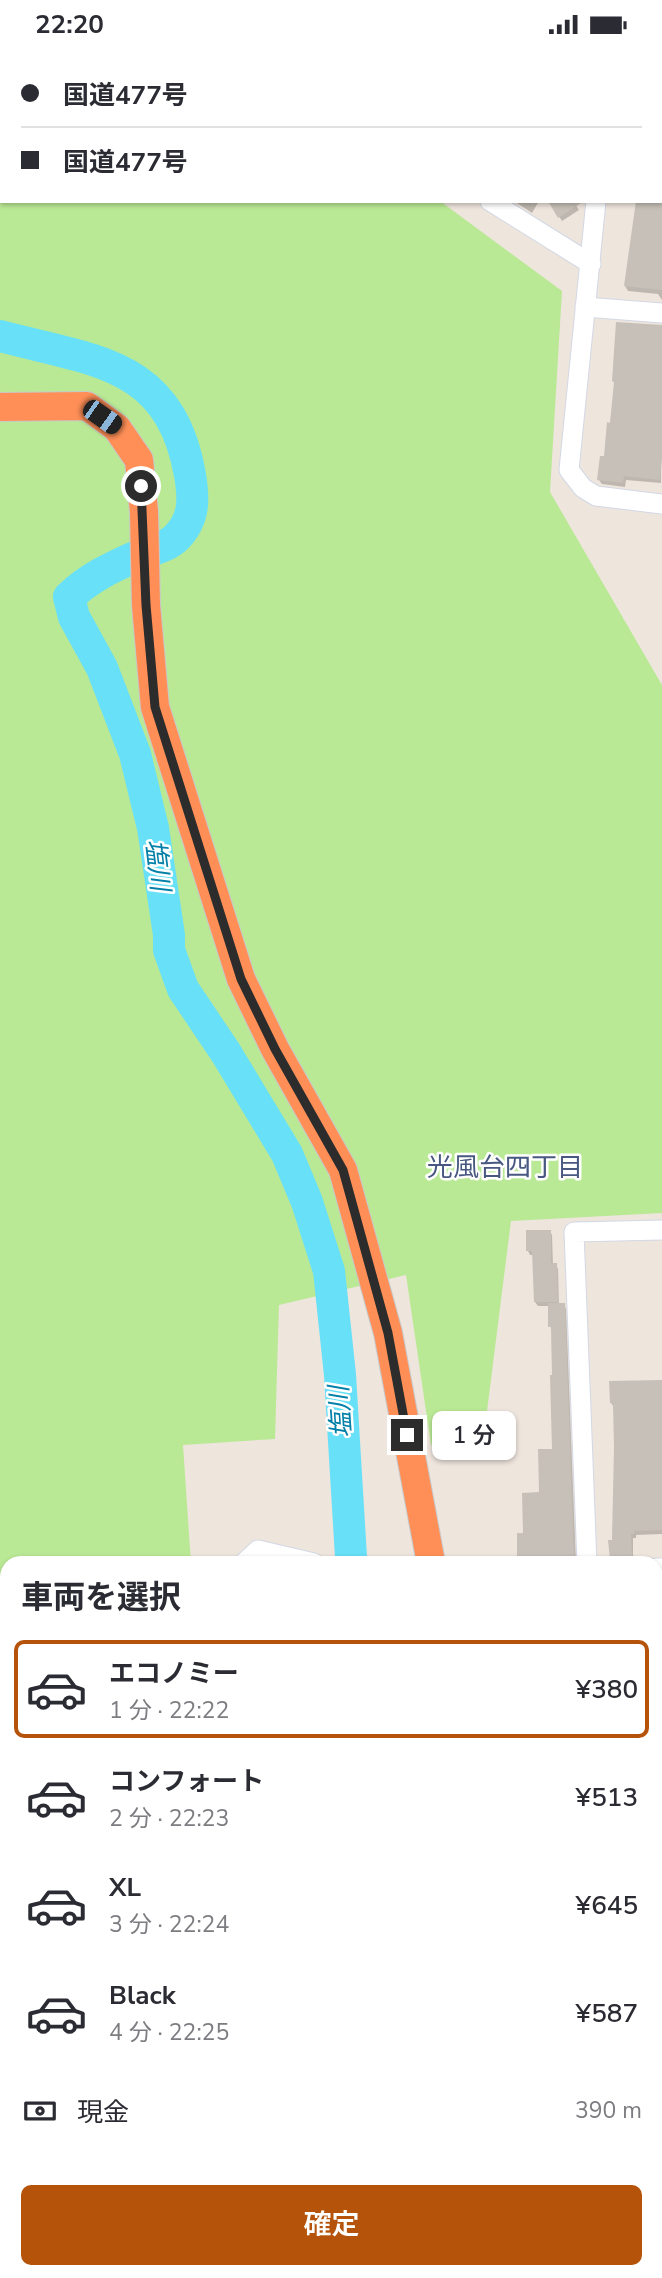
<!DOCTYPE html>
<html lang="ja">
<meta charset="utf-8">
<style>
:root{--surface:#fff;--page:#f7f7f7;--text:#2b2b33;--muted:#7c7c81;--line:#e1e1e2;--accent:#b45309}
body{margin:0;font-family:"Nunito Sans","Noto Sans JP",sans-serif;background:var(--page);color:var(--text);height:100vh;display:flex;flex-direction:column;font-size:26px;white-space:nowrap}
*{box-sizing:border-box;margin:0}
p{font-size:23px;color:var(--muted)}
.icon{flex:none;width:38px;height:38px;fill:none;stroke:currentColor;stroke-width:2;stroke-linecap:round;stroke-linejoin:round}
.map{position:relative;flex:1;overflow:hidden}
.sheet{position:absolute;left:0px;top:1507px;width:663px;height:723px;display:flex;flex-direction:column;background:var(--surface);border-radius:21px 21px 0 0;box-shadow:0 2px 5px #0004}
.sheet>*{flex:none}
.hud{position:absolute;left:0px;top:0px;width:663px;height:154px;box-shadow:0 2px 5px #0004;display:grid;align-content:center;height:154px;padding:0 21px;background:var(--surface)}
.end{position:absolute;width:32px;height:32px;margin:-16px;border:9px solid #2c2c2c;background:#fff;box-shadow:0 0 0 4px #fff}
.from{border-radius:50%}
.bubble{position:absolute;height:49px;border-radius:10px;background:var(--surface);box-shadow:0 2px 5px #0004;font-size:23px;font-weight:600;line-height:49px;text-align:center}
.car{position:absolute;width:21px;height:42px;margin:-21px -10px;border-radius:9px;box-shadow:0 0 5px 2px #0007;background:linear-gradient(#222 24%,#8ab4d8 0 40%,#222 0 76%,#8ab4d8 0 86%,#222 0)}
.hud b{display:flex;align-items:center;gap:24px;height:66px;font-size:26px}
.hud b+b{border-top:2px solid var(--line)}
.hud i{width:18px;height:18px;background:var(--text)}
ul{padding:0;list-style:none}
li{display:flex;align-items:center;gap:21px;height:98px;margin:0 14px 10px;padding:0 7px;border:4px solid transparent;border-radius:10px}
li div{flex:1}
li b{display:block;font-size:26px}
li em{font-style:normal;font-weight:600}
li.selected{border-color:var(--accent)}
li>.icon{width:63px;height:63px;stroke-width:1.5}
h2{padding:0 21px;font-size:32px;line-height:84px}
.pay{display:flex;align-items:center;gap:18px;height:77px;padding:0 21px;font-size:26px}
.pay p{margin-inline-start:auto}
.button{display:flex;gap:14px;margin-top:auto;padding:14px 21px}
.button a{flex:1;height:80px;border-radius:10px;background:var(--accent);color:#fff;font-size:28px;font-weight:600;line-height:80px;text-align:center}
.status{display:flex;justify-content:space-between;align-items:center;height:49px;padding:0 35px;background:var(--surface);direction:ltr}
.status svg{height:19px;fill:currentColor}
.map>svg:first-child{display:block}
</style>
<div class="status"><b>22:20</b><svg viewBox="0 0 49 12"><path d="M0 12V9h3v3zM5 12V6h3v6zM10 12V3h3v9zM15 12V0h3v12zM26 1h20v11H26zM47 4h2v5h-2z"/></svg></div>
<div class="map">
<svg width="662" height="2229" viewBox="0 0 662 2229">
<rect width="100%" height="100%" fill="#eee5dd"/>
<path fill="#bae995" d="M0,0H326L327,2H2V152H440L562,242L550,443L662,636V1164L511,1172L484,1386L431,1396L406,1226L279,1256L275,1390L183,1396L191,1514H7V2222L116,2223L114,2229H0Z"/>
<g fill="#0003">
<path d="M382,0H589L591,2H396Z"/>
<path d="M662,64V251L658,245L628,242L625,237L662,152Z"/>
<path d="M514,152H539L532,164Z"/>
<path d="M549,152H573L579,161L562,172Z"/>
<path d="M662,277L661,434L626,431L625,438L602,435L599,431L605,409L616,336L613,332Z"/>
<path d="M550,1182L552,1186L553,1216H556L558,1220L559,1256H564L566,1260L576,1514H519V1486H525L554,1402L553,1282L550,1277V1257H538L535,1253L534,1206H530L528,1202Z"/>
<path d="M662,1333V1485L636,1486V1489H633V1511H625V1514H614L612,1510L615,1398L614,1358L611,1354Z"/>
<path d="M656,1537H662V1793L656,1802Z"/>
<path d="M662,1865V1916L656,1924V1885L661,1878L656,1873Z"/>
<path d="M656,1931L662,1935V1958L656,1954Z"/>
<path d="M662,2055V2164L656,2150V2057Z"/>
<path d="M662,2199V2229H618L616,2222H656V2201Z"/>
<path d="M251,2222H308V2229H250Z"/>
<path d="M346,2222H402L401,2229H346Z"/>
</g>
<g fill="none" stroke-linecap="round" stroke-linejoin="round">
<g stroke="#68e0f8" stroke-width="32">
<path d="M0,287C93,312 170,312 190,426C194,450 195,470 176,489C167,498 148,502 137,507C112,518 89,529 69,548L74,568L102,619L135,705L153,779L169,886V901L183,940L226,1004L287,1105L307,1153L329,1222L340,1326L351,1508"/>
<path d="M540,2222L541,2229"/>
</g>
</g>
<g fill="#c6c0b8">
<path d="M548,152H584L558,169Z"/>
<path d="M636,152H662V241L624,237Z"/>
<path d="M616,273L662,276V409L660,431L624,427L623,434L597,431L600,407H604L607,373L610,374L614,333L612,332Z"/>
<path d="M526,1181H551V1214H557L558,1253H534L532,1202H526Z"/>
<path d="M548,1254H565L574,1508L517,1509V1484H523L522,1444L539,1443L538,1400H552L550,1326H552L551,1278H548Z"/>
<path d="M662,1331V1481L634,1482V1485H631L632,1507H624V1510L610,1511L608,1491H612L614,1398L613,1354H610L609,1332Z"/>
</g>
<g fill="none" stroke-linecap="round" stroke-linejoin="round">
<g stroke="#d2d8e5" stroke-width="21">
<g id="minor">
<path d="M348,0L349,2"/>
<path d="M612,2V0"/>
<path d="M490,152L591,215"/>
<path d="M596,152L569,421L583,439L596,447L662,455"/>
<path d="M585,258L662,264"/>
<path d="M244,1514L258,1501L314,1514"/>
<path d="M587,1514L574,1183L662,1181"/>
<path d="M656,1519H662"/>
<path d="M656,1823L662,1815"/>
<path d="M656,1989L662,1987"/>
<path d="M656,2175L662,2173"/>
<path d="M218,2229V2222"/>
<path d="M322,2229V2222"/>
<path d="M411,2229V2222"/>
</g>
</g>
<g stroke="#c8c8c8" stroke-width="30">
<g id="highway">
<path d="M0,358L87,357L117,379L139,411L144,463L146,556L155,658L241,930L275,1000L343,1121L388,1284L431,1514"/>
<path d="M564,2222L565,2229"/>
</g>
</g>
<use href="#minor" stroke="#fff" stroke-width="19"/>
<use href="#highway" stroke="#ff8f57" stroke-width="28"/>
</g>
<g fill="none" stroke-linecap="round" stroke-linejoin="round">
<path stroke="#2c2c2c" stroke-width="9" d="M141,437L146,556L155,658L241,930L275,1000L343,1121L388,1284L407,1386"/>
</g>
<g text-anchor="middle" stroke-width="5" stroke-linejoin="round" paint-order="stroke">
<g font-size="26" font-style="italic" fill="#0380a8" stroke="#fff">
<text transform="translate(158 816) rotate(83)" y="9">塩川</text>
<text transform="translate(340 1363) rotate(-94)" y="9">塩川</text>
</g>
<g font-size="26" fill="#485880" stroke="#fff">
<text x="505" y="1127">光風台四丁目</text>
</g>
</g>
</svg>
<i class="end from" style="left:141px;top:437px"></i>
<i class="end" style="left:407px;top:1386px"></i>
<div class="bubble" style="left:432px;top:1362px;width:84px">1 分</div>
<i class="car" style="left:102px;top:368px;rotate:125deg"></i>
<div class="hud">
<b><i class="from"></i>国道477号</b>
<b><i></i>国道477号</b>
</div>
<section class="sheet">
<h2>車両を選択</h2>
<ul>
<li class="selected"><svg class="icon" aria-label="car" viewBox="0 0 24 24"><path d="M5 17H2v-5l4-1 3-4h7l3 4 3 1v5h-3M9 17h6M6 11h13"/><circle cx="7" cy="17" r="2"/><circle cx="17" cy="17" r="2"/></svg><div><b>エコノミー</b><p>1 分 · 22:22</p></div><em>¥380</em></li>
<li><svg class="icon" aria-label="car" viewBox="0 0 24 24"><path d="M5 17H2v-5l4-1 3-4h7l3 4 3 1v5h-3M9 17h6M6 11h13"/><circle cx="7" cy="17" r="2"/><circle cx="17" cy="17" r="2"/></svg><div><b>コンフォート</b><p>2 分 · 22:23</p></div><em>¥513</em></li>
<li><svg class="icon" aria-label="car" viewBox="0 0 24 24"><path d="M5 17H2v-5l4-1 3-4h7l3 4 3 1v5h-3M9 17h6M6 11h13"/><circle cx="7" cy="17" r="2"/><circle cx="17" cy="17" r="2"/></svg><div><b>XL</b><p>3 分 · 22:24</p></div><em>¥645</em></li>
<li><svg class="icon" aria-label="car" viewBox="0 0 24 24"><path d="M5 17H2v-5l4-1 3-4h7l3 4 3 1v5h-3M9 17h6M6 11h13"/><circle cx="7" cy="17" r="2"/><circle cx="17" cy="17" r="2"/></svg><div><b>Black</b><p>4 分 · 22:25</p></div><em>¥587</em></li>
</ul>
<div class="pay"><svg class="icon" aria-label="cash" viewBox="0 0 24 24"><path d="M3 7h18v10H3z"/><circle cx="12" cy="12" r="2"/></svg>現金<p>390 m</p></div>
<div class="button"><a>確定</a></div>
</section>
</div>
